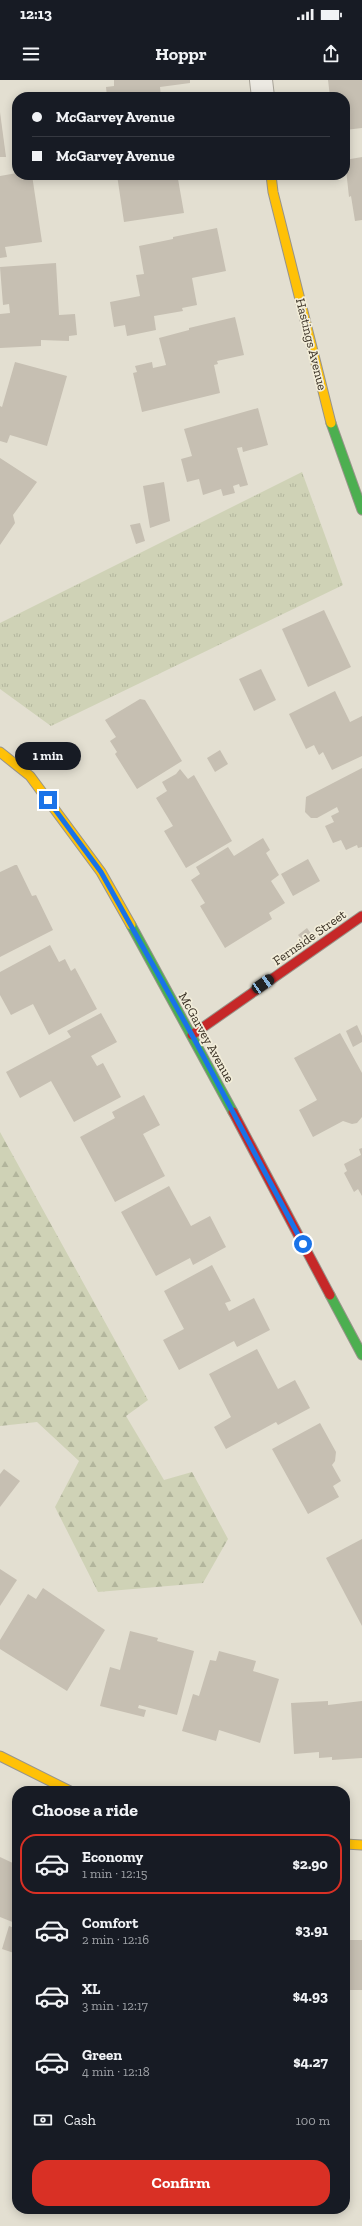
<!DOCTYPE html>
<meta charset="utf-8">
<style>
:root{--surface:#171b24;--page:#20242c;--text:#f1f3f6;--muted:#9ea1a6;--line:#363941;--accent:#d93025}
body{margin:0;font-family:"Zilla Slab",serif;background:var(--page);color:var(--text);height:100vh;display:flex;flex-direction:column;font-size:15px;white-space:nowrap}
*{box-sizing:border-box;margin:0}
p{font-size:13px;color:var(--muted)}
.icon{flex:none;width:22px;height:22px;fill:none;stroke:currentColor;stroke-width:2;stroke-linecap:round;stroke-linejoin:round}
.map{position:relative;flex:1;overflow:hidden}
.panel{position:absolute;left:12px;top:1706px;width:338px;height:428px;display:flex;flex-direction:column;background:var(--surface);border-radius:16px;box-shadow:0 2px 10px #0003}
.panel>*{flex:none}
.guide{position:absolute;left:12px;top:12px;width:338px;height:88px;border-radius:16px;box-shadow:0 2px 10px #0003;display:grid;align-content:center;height:88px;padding:0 20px;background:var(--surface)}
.end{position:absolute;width:18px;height:18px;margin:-9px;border:5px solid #1a73e8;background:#fff;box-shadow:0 0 0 2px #fff}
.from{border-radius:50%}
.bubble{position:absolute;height:28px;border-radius:14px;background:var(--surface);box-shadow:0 2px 10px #0003;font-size:13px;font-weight:800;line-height:28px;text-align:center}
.car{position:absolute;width:12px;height:24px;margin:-12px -6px;border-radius:5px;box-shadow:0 0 3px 1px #0007;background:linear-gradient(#222 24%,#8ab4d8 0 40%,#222 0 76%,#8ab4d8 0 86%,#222 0)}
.guide b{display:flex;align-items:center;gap:14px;height:38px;font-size:15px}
.guide b+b{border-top:1px solid var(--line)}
.guide i{width:10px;height:10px;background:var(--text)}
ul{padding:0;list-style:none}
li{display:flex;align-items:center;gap:12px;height:60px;margin:0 8px 6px;padding:0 12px;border:2px solid transparent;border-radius:16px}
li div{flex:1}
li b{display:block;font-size:15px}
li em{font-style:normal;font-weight:800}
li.current{border-color:var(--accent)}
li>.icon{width:36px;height:36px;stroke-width:1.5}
h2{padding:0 20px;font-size:18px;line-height:48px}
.pay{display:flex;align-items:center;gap:10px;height:44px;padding:0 20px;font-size:15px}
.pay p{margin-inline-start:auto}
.cta{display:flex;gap:8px;margin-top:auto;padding:8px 20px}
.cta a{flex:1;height:46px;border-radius:16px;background:var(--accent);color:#fff;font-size:16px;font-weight:800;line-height:46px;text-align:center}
.status{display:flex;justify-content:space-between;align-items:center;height:28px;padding:0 20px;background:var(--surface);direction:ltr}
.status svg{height:11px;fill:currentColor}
header{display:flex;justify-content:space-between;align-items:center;height:52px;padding:0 20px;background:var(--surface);font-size:18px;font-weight:800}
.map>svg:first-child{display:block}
</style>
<div class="status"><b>12:13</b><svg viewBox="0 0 49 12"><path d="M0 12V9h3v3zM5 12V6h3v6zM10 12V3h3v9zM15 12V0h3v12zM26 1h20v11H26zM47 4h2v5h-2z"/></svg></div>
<header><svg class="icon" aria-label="menu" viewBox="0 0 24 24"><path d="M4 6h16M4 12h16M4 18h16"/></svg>Hoppr<svg class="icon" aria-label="share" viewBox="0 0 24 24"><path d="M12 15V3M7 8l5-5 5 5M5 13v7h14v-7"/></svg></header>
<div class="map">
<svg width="362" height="2146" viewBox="0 0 362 2146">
<defs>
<pattern id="grass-tufts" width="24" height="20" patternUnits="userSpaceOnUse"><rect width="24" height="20" fill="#cfd2b6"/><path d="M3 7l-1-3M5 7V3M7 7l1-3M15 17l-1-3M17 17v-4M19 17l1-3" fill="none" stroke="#b2b59c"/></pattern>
<pattern id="forest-firs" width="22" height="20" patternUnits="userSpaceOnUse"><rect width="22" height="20" fill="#cfd2b6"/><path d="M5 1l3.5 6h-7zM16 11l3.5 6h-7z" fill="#b2b59c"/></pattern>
</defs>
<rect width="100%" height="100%" fill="#e3dfd1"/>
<path fill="url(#grass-tufts)" d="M302,392L343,505L51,646L0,609V543Z"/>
<path fill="url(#forest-firs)" d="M0,1052L148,1320L126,1336L164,1400L192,1392L228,1459L203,1503L98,1512L55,1427L79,1381L37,1342L0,1346Z"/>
<g fill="#c6bfb2">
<path d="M114,0H190V3L160,7L161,17H107L106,7L114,6Z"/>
<path d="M328,0H362V48L345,50V17H330Z"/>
<path d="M0,32L6,77H0Z"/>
<path d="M362,77V140L355,141L351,116L349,117L345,80Z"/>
<path d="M17,93V95H32L42,162L5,167L7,177L0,178V96Z"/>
<path d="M117,95H201V96L178,99L184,133L124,142Z"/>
<path d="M217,148L226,191L192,198L197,225L182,228L183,231L154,236L156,250L127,256L125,245L114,247L110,222L140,216L136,195L144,194L139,166L173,159V157Z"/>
<path d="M56,183L59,235L75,234L77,255L69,256V261L41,260V266L0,268V234L10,233L9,224L3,225L0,187Z"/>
<path d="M235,237L244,275L217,281L218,284L214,285L220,313L142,332L133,293L137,292L135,286L152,282L153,288L166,285L159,258L189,250V248Z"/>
<path d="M15,282L67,296L47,366L10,355L7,363L0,361V326L2,327Z"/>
<path d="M258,328L268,365L243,372L242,367L237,368L248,405L240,407L239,404L233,406L235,413L223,416L221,409L203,415L199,399L187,402L181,379L192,376L184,349Z"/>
<path d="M0,378L37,402L13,435L15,443L0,465Z"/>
<path d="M164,402L170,441L150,448L143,406Z"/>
<path d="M140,443L145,461L136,464L130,445Z"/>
<path d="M324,530L351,587L308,607L282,549Z"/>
<path d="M261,589L276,620L254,631L239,599Z"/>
<path d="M335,611L350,642L362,636V676L332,690L323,672L319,675L314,665L306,669L289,634Z"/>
<path d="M140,619L145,620L182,681L137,709L115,674L117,672L110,661L116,657L105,640Z"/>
<path d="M220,670L228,684L215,692L207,678Z"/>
<path d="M362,688V767L358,768L357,765L346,770L341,760L333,763L325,746L334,742L331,736L339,732L337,727L317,738H311L305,732L306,717Z"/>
<path d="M180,689L188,699L194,695L232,761L186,788L164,751L173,746L156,718L167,711L162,702L176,694Z"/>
<path d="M263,758L270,770L266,773L279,795L271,801L285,823L269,833L272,839L225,868L200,826L205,823L191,800L200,794L196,787L228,767L234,776Z"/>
<path d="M308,779L320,801L293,816L281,794Z"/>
<path d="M15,785H17L32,816L36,815L53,850L0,877V792Z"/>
<path d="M307,848L312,855L304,862L298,855Z"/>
<path d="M50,865L59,882L65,879L71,891L75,888L97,929L49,955L33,924L11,935L0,915V892Z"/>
<path d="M101,933L117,962L91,976L97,986L103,983L121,1017L74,1042L51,1001L20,1018L6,992L71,957L67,951Z"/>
<path d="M357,945L362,956V962L353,967L346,951Z"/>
<path d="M340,953L362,993V1037L357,1043L352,1044L343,1041L313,1057L299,1030L317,1020L294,978Z"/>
<path d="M144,1015L160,1045L143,1054L165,1096L115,1122L80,1057L115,1038L112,1032Z"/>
<path d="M362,1068V1116L358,1109L354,1112L344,1093L347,1091L344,1084L361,1075L359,1069Z"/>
<path d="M169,1106L191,1146L210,1136L226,1167L193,1185L190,1178L156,1196L121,1132Z"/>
<path d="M212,1185L231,1221L225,1223L229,1231L254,1218L270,1250L237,1267L234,1261L179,1290L163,1260L184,1249L164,1211Z"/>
<path d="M257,1269L278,1309L295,1300L310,1328L278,1345L276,1342L226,1369L214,1347L231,1337L209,1294Z"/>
<path d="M320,1343L336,1372L335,1381L332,1385L341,1401L333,1406L339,1417L308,1434L272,1369Z"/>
<path d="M4,1389L20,1401L0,1427V1394Z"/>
<path d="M362,1459V1546L326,1478Z"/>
<path d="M0,1489L17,1500L0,1526Z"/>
<path d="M43,1508L105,1550L67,1611L0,1569V1560L28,1514L36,1519Z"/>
<path d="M130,1551L158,1558L157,1561L194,1571L177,1635L139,1625L138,1628L146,1630L144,1637L100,1626L110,1587L120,1590Z"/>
<path d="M219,1571L256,1581L253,1591L279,1599L260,1663L219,1650L216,1661L182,1651L193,1614L199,1616L210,1580L216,1581Z"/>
<path d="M328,1621V1625L362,1621V1678L332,1680V1677L319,1678V1672L294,1674L291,1623Z"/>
<path d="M0,1777L17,1785L15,1795L17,1796V1840L15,1843L0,1837Z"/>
<path d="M9,1846L17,1849V1874L2,1869Z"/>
<rect x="347" y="1860" width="15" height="50"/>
</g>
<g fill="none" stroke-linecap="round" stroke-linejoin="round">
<g stroke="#a9a499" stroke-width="24">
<path id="street" d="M261,0L263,17"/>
</g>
<g stroke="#98948a" stroke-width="11">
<g id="fast">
<path d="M331,343L362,430"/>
<path d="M131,845L233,1032"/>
<path d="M330,1215L362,1275"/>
</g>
</g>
<g stroke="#98948a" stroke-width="11">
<g id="slow">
<path d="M271,95L273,112L331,343"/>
<path d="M0,672L30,696L101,792L131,845"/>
<path d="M0,1676L70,1711"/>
<path d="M345,1764L362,1765"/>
</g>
</g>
<g stroke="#98948a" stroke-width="11">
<g id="jam">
<path d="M192,955L362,836"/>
<path d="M233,1032L330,1215"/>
</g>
</g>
<use href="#street" stroke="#ece9e2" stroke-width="22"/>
<use href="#fast" stroke="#4caf50" stroke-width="9"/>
<use href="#slow" stroke="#ffc107" stroke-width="9"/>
<use href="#jam" stroke="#c62828" stroke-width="9"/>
</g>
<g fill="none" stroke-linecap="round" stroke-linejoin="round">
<path stroke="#1a73e8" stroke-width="5" d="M48,720L101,792L192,955L303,1164"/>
</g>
<g text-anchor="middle" stroke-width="3.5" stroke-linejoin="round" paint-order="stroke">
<g font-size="13" fill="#372e22" stroke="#f2edd9">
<text transform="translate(312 264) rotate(76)" y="5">Hastings Avenue</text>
<text transform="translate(309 857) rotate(-35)" y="5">Fernside Street</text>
<text transform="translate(207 957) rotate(61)" y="5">McGarvey Avenue</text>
</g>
</g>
</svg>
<i class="end from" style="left:303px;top:1164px"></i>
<i class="end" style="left:48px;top:720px"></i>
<div class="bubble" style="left:15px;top:662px;width:66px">1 min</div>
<i class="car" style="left:263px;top:904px;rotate:56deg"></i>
<div class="guide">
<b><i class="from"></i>McGarvey Avenue</b>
<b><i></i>McGarvey Avenue</b>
</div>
<section class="panel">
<h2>Choose a ride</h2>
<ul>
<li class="current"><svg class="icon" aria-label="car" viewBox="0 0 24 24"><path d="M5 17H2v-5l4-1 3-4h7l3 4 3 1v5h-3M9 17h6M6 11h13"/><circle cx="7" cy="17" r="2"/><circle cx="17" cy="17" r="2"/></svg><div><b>Economy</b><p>1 min · 12:15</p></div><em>$2.90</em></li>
<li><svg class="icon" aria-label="car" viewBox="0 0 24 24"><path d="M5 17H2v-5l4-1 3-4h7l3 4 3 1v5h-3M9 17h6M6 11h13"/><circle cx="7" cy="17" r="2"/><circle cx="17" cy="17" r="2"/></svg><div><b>Comfort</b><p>2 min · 12:16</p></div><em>$3.91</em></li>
<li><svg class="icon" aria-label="car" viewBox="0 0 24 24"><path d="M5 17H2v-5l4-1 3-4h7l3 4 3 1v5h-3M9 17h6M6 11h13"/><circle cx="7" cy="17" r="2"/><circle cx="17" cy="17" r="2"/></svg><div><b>XL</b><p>3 min · 12:17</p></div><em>$4.93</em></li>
<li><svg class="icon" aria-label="car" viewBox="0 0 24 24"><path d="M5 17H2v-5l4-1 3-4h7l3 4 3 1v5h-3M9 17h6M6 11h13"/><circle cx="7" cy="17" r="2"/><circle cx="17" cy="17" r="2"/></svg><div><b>Green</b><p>4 min · 12:18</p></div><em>$4.27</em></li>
</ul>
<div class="pay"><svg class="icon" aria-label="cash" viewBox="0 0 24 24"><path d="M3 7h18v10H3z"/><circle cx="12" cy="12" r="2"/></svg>Cash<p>100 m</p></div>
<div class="cta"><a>Confirm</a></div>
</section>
</div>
